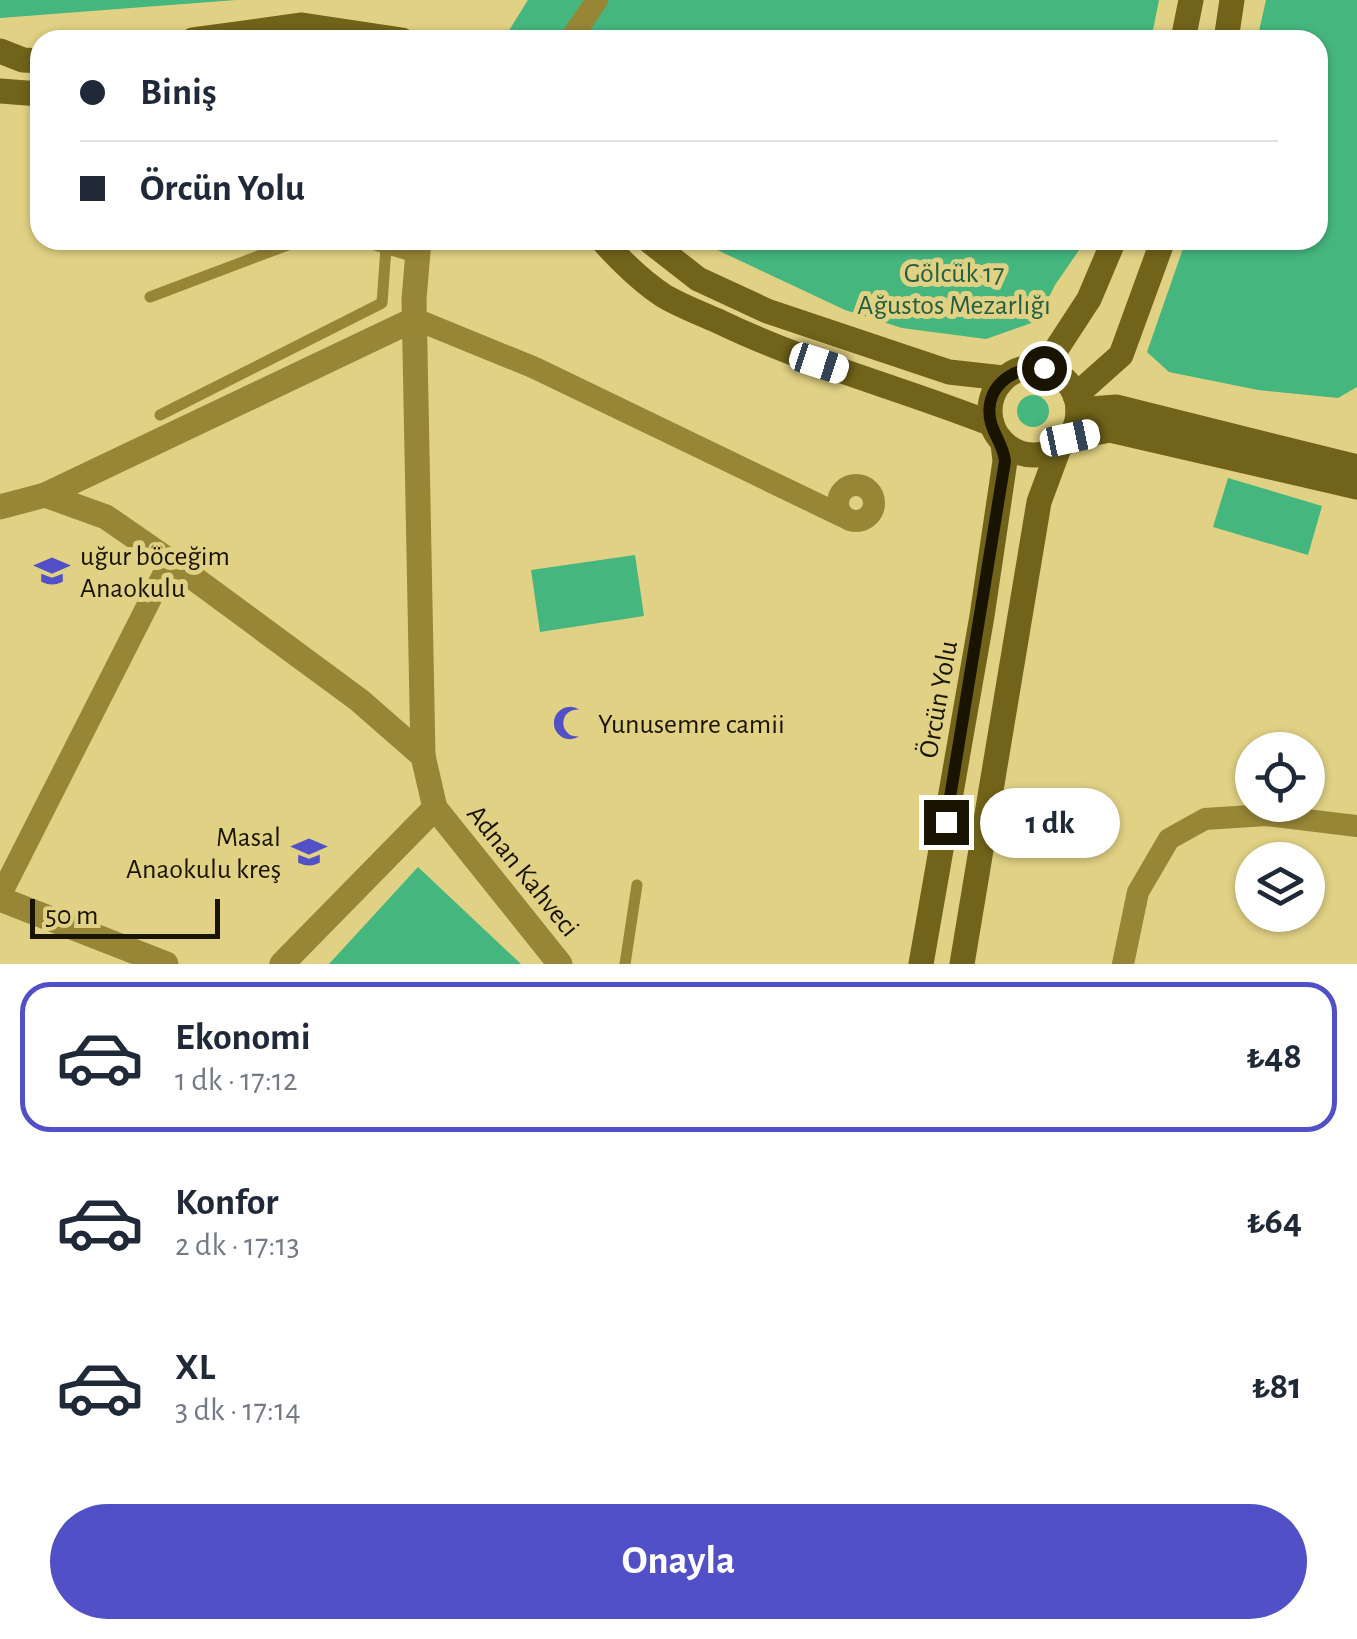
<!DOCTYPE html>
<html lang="tr">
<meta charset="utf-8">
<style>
:root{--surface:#fff;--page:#f2f2f3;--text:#1f2937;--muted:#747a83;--line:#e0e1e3;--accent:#5150c6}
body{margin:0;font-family:"Alegreya Sans",sans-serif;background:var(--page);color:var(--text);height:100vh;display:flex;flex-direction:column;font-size:38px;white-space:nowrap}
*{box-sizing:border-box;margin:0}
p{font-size:32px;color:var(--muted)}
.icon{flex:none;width:55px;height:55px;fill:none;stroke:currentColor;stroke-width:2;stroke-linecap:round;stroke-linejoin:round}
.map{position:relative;height:964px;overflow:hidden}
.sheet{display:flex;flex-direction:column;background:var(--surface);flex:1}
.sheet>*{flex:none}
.hud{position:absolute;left:30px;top:30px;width:1298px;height:220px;border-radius:30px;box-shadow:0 2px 8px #0004;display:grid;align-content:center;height:220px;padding:0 50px;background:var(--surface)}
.controls{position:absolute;left:1235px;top:732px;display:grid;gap:20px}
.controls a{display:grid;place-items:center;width:90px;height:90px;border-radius:50%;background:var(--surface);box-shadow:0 2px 8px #0004;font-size:50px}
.scale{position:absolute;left:30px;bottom:25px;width:190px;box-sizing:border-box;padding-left:10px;border:5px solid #191400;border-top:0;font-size:28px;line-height:35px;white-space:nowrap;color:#191400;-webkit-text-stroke:8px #e0d184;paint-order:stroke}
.end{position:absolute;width:45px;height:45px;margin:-22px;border:12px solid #191400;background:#fff;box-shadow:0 0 0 5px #fff}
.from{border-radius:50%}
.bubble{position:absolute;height:70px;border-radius:35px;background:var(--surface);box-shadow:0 2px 8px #0004;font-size:32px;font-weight:600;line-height:70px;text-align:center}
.car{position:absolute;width:30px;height:60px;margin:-30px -15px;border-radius:12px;box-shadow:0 0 8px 2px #0007;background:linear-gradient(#fff 24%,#345 0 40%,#fff 0 76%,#345 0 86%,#fff 0)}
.hud b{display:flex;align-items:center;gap:35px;height:95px;font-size:38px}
.hud b+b{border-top:2px solid var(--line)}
.hud i{width:25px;height:25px;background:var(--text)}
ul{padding:18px 0 0;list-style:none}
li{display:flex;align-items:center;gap:30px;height:150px;margin:0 20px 15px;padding:0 30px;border:5px solid transparent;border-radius:30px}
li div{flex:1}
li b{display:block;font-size:38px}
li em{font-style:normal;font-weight:600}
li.current{border-color:var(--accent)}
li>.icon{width:90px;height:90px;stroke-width:1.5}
.action{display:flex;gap:20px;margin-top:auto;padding:20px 50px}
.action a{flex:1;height:115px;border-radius:60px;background:var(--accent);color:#fff;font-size:40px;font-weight:600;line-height:115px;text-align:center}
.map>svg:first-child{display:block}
</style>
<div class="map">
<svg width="1357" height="964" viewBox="0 0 1357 964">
<rect width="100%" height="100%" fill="#e0d184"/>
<g fill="#45b67e">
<path d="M0,0H236L0,18Z"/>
<path d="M528,0H1159L1151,40H503Z"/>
<path d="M1266,0H1357V387L1338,398L1258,390L1169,372L1147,352L1186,240H1318V40H1257Z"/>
<path d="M696,240H1086L1055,285L1037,321L986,339L902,328L845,310Z"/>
<circle cx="1033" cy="411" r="16"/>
<path d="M1228,478L1322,506L1308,555L1213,527Z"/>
<path d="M635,555L644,616L540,632L531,570Z"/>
<path d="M418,867L521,964H329Z"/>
</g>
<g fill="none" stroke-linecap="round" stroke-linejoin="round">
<g stroke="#968636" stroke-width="11">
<path d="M358,240L418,258"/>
<path d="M150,297L301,240"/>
<path d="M160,415L382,303L386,248"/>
<path d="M625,964L637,885"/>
</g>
<g stroke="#968636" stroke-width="22">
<path d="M570,40L597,0"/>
<path d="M415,319L535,368L842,516"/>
<circle cx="856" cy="503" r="18"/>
<path d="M0,896L170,561"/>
<path d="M1123,964L1138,892L1169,839L1205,819L1266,815L1357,826"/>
</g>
<g stroke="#968636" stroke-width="25">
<path d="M419,240L414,299L423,756L435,808L560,964"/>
<path d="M45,495L106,517L184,571L359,700L423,756"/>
<path d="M0,507L45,495L415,319"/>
<path d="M0,899L166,964"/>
<path d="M282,964L435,808"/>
</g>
<g stroke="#716319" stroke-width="25">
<path d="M193,40L302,25L402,40"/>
<path d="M1183,40L1191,0"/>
<path d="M1226,40L1232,0"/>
<path d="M0,51L23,60L40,61"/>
<path d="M0,91L40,94"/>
<path d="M602,240C620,260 641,281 664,296C681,306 702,314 720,322C807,364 901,388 992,424"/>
<path d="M648,240L698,279L767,311L949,372L1003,378"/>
<circle cx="1034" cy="411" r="44"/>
<path d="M1044,368L1089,299L1114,240"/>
<path d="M1075,396L1121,355L1163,240"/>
<path d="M1078,410L1116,407L1357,467"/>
<path d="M1069,438L1110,430L1357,487"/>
<path d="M921,964L982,616L1005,461L1003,443"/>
<path d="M962,964L1039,502L1059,448"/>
</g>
</g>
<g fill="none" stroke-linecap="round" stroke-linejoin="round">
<path stroke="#191400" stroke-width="12" d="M946,822L1005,461C1003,445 995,437 991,423C982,388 1012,366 1044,368"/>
</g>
<defs>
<g id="school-bare" transform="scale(2.7)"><path d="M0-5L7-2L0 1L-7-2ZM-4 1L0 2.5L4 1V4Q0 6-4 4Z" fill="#5150c6" stroke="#e0d184" stroke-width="2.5" paint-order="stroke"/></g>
<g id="mosque-bare" transform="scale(2.7)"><path d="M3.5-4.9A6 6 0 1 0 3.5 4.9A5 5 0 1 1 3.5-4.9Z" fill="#5150c6" stroke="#e0d184" stroke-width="2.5" paint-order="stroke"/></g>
</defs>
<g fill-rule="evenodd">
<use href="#school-bare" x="52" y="571"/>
<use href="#mosque-bare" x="570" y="723"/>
<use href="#school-bare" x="309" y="852"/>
</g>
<g text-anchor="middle" stroke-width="10" stroke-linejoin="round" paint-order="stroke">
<g font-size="28" fill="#245e41" stroke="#e0d184">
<text x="954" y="282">Gölcük 17<tspan x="954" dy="32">Ağustos Mezarlığı</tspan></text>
</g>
<g font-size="28" fill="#191400" stroke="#e0d184" text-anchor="start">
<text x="80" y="565">uğur böceğim<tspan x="80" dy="32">Anaokulu</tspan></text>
<text x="598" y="733">Yunusemre camii</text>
<text x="281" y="846" text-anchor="end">Masal<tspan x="281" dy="32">Anaokulu kreş</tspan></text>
</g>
<g font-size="28" fill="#191400" stroke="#e0d184">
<text transform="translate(937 699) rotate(-80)" y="10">Örcün Yolu</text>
<text transform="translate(524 870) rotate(51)" y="10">Adnan Kahveci</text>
</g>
</g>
</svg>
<div class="controls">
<a><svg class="icon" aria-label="locate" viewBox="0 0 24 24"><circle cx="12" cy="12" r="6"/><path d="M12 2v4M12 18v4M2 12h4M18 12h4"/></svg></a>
<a><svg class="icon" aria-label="layers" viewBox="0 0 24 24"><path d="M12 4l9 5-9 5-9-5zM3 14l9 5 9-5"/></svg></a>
</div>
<div class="scale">50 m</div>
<i class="end from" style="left:1044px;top:368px"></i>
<i class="end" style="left:946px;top:822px"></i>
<div class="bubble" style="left:980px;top:788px;width:140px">1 dk</div>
<i class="car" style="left:819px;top:363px;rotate:108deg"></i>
<i class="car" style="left:1070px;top:438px;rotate:78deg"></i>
<div class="hud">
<b><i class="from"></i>Biniş</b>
<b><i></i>Örcün Yolu</b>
</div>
</div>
<section class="sheet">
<ul>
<li class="current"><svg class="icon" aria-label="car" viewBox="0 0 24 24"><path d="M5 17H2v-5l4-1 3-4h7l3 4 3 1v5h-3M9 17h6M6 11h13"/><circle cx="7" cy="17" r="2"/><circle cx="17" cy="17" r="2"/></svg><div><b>Ekonomi</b><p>1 dk · 17:12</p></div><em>₺48</em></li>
<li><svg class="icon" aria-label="car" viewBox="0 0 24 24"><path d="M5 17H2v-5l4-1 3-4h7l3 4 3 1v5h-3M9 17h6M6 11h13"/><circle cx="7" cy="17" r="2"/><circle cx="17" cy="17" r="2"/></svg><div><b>Konfor</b><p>2 dk · 17:13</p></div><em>₺64</em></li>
<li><svg class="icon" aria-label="car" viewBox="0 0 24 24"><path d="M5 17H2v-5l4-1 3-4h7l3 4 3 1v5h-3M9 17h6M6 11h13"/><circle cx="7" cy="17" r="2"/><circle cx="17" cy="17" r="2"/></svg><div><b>XL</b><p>3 dk · 17:14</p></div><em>₺81</em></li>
</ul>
<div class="action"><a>Onayla</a></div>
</section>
